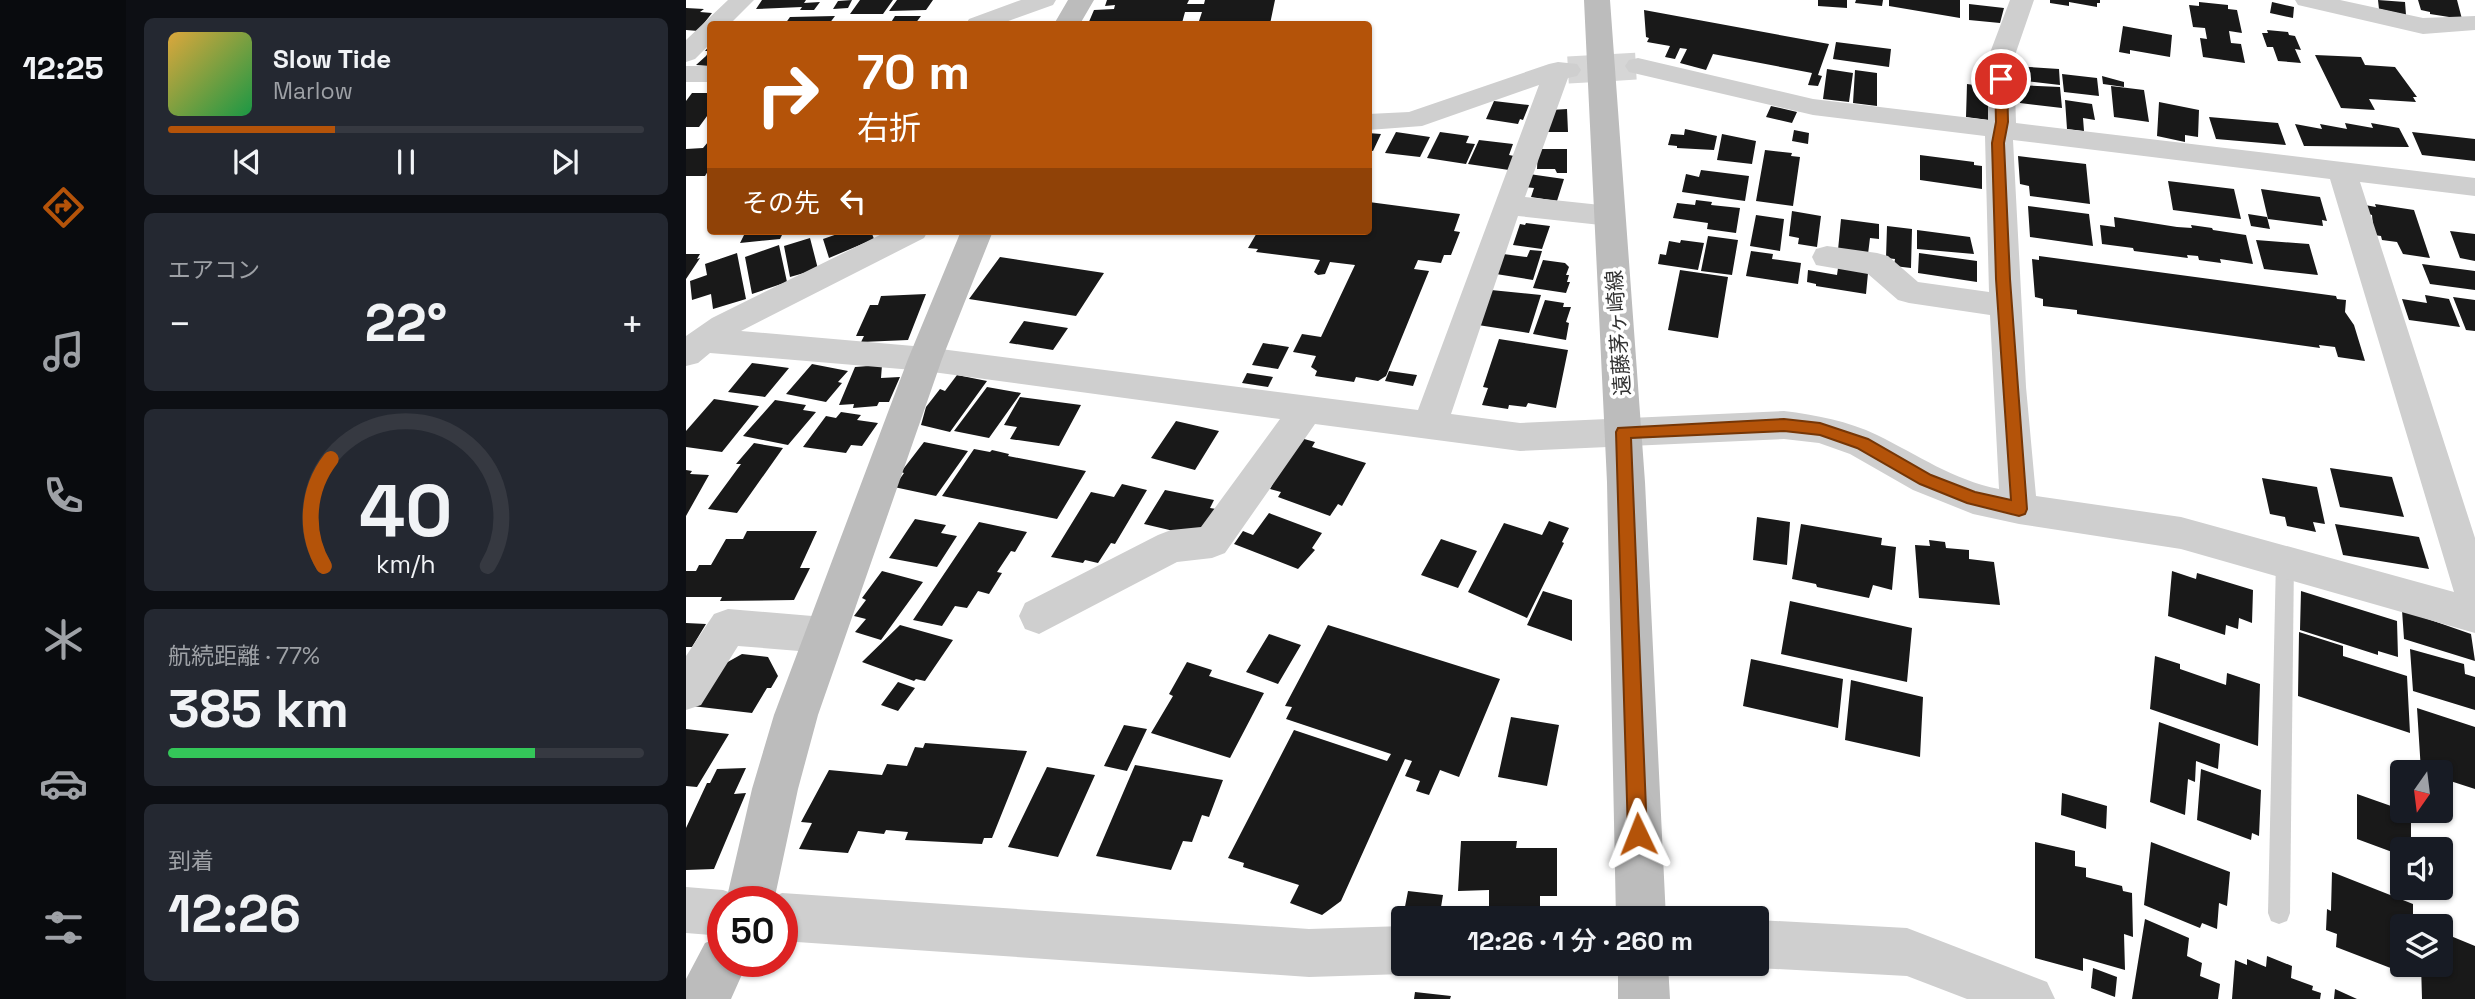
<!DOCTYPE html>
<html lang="ja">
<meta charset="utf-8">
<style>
:root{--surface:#171b24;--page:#242831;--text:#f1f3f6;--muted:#9ea1a6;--line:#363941;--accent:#b45309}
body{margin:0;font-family:"Space Grotesk","Noto Sans JP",sans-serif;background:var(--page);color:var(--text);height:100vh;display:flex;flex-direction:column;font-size:26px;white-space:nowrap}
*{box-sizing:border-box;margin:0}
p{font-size:23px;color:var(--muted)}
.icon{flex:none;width:38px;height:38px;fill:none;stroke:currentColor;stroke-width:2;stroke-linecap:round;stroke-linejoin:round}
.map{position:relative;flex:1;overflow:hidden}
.details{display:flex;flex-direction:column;gap:18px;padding:18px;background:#0d0f14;width:560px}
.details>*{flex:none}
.guide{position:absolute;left:21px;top:21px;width:665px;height:214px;border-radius:7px;box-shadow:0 2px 5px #0004;background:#b45309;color:#fff;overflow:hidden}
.needle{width:46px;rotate:194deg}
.buttons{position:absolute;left:1704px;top:760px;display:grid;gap:14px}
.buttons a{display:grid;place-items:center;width:63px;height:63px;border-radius:7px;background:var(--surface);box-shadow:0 2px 5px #0004;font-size:35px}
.speed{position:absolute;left:21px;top:886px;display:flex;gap:14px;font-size:35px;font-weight:700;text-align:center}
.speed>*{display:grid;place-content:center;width:91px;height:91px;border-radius:50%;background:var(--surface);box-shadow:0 2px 5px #0004;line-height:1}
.speed .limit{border:10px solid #d22;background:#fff;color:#111}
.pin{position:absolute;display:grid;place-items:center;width:60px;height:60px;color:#fff;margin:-30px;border:4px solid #fff;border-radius:50%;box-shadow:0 2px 7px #0007}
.me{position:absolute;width:77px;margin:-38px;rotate:358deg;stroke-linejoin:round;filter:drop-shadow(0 0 5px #0008)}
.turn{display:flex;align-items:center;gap:24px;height:147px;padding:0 35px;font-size:32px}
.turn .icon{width:91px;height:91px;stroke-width:2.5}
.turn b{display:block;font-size:49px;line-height:60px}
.then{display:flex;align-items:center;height:66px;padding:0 35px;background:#0003;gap:14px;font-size:26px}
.big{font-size:52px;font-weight:600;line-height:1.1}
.details .card{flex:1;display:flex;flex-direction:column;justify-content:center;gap:10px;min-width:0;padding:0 24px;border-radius:10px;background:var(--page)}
.details .dial{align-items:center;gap:0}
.dial svg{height:182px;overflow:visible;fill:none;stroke:var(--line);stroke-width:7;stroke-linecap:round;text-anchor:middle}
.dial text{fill:var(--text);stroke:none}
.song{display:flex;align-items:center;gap:21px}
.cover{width:84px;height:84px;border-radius:10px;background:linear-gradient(135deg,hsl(40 70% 55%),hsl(140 70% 35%))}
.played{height:7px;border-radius:4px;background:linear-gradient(90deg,var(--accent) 35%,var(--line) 35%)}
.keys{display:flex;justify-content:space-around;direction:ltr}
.heat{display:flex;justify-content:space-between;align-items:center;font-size:38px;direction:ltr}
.charge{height:10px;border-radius:5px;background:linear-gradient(90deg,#34c759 77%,var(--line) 0)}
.trip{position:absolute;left:705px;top:906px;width:378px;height:70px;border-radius:7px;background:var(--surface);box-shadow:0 2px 5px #0004;font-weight:600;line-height:70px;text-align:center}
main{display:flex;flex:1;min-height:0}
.dock{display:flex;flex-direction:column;width:126px;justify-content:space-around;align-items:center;background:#090b0e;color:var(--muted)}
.dock .icon{width:49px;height:49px}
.dock .current{color:var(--accent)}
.dock b{font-size:32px;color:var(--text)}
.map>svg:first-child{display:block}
.building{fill:#191919}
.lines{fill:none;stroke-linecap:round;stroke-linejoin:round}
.street-tunnel{stroke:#d6d6d6;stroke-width:27;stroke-dasharray:27 14;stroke-linecap:butt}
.lane{fill:#cfcfcf;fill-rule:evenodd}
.street{fill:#cfcfcf;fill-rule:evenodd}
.secondary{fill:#bcbcbc;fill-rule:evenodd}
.route{fill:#b45309;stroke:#753606;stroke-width:2}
.labels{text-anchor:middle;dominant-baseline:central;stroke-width:7;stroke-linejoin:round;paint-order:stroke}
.street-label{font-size:21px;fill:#323232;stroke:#fff}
</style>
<main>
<nav class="dock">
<b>12:25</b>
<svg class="icon current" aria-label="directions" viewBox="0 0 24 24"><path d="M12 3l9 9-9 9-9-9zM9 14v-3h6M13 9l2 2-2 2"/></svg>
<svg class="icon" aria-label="music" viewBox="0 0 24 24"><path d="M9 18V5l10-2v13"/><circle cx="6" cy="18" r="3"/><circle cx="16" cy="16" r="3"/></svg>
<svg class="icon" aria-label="phone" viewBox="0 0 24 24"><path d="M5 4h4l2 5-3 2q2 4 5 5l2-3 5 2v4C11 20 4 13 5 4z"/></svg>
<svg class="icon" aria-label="climate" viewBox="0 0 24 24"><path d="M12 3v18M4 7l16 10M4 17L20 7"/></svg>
<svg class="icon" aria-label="car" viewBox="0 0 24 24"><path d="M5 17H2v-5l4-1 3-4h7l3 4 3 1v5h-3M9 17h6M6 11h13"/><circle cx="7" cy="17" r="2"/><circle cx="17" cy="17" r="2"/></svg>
<svg class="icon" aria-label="filters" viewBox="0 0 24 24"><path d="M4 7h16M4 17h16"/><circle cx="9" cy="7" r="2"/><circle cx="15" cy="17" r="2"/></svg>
</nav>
<section class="details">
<div class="card">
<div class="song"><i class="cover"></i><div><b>Slow Tide</b><p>Marlow</p></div></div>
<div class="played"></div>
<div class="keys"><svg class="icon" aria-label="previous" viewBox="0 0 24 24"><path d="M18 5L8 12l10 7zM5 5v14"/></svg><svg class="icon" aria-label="pause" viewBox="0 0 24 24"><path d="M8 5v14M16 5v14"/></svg><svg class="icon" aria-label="next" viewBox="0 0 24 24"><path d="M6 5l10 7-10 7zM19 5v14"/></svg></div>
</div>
<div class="card"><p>エアコン</p>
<div class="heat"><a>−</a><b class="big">22°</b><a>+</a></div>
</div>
<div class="card dial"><svg viewBox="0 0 100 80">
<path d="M14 69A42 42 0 1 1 86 69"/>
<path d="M14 69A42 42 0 0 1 17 22" stroke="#b45309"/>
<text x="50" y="56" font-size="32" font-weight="700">40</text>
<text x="50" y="72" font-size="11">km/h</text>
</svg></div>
<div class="card"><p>航続距離 · 77%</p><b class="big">385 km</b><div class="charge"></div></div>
<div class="card"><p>到着</p><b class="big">12:26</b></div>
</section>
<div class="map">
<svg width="1789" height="999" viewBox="0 0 1789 999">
<rect width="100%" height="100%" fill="#fff"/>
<!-- building -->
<path class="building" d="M76,0h44l-2,3 16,-1 -6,8h-14l2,-3 -46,2z
M166,0l-4,8 -15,1 5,-8z
M174,0h33l-10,14h-33z
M211,0h36l-7,10 -37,1z
M421,0h82l-2,4h17l1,-4h70l-5,24h-72l4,-12h-17l-3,11 -94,1 6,-14 20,-1 1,-4 -10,1z
M1132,0h29v8l-29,-2z
M1170,0h27l-1,6 -27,-3z
M1203,0h71v18l-71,-12z
M1364,0h50v3h-3v4l-28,-5v4l-19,-3z
M1692,0l27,2 1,13 -27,-6z
M1732,0h39l5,19 -32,-5v-2l-9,-2z
M1513,2l29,3v4l9,1 5,23 -13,-2 2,12 10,1 4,19 -42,-6 -3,-19 7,1 -2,-11 -12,-1 -4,-22 10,1z
M1586,2l22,5 -1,11 -23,-5z
M1283,4l35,4 -4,15 -31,-3z
M0,8l18,1 -4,3 12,1 -14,18 -12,-1z
M958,10l185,34 -11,31 4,1 -4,10 -10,-1 4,-12 -99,-19 -7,16 -26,-7 7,-14 -7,-1 -5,11 -10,-2 5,-11 -23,-4 2,-4 -3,-1z
M149,16l-6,8h-44l5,-7z
M209,16h26l-6,8h-25z
M1437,26l49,9 -2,22 -40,-7v4l-11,-2z
M1581,30l21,2 1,3 6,1 6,14 -6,-1 6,14 -23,-2 -5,-14h-6l-5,-14h6z
M1150,42l55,7 -2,18 -56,-8z
M24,45v21l-14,-1 10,-9 3,-5h-4z
M1629,55l46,2 4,8 30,2 22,30h-4l3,5 -47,-3 6,11 -34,-2z
M1327,66l46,3 1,16 -50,-6z
M1141,69l26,4 -4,29 -26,-3z
M1169,70l22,3v33l-24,-3z
M1376,74l35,4 2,18 -35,-4z
M1416,76l22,6v5l-21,-3z
M1281,84l22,3v33l-23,-3z
M1333,85l41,2 2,21 -42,-5z
M1425,86l33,4 5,32 -35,-5z
M6,93h18v19l-11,15h-13v-26z
M1379,100l27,4 3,16 -12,-2 1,13 -17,-2z
M808,101l35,4 -6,15 -3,-1 -2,5 -32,-5z
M1473,102l40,8 -1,27 -13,-2v7l-28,-6z
M1085,106l26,6 -5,11 -26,-6z
M881,109l1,23h-24l7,-22z
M1523,117l69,6 8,22 -70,-6z
M1659,123l28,5 -2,-5 28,5 10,19 -105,-1 -9,-22 27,5 -2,-5 27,5z
M999,129l32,7 -3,14 -37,-2v-2l-9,-1 3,-11 13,1z
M1108,130l15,3 -1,11 -16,-3z
M710,132l34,5 -10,20 -35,-4z
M754,132l29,4 -3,7 9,1 -9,20 -39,-6z
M1726,132l63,7v22l-53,-6z
M682,133l13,1 -8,17 -5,-1z
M1036,134l34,7 -4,23 -35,-4z
M793,140l34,4 -4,11 5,1 -5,14 -41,-6z
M22,142h2v26l-5,8h-19v-27l17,-1z
M852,149h29v24h-10l-2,-4h-18z
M1079,150l27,3 -1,3 9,1 -7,49 -37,-5z
M1234,155l54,7v3l8,1v23l-62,-9z
M1332,156l68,8 4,40 -60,-8 -1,-10 -9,-2z
M1015,170l48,6 -4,25 -63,-9 4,-18 13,3z
M843,174l35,5 -7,22 -26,-4 3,-9 -10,-1z
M1482,181l66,8 7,30 -68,-9z
M1575,189l59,8 7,24 -5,-1 1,6 -55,-7z
M1010,200l16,2 -1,3 29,3 -4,25 -29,-4 1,-6 -35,-5 4,-15 18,2z
M683,202l91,12 -6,17 6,1 -9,23h-7l-3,8 -23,-3 -4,9 15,2 -43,105 -8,5 -22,-4 -2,5 -39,-6 2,-5 -6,-4 5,-11 -23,-4 9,-18 19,3 34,-72 -25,-3 -5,12 -7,1 -4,-3 6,-12 -64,-8 2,-3 -10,-1 10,-17h110z
M1689,204l39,6 16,48 -27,-4 -6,-12 -15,-2 -1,-4 -7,-1 -2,-20 -4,-1 -3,-9 11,2z
M1342,206l61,8 4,32 -63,-9z
M1106,211l29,5 -4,31 -19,-3 1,-6 -10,-2z
M1562,214l19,3 3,12 -19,-3z
M1070,215l28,4 -4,32 -30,-5z
M1428,217l63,10 15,1 -1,-3 21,3 1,2 33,5 7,29 -33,-5 1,4 -22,-3 -1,-4 -11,-1 1,3 -54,-7 -1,-3 -31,-4 -2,-19 15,2z
M1155,219l38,5v15l-9,-1 -2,16 -30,-4z
M840,223l24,3 -8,23 -29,-4 7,-21 5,1z
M1201,226l25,3 -1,39 -17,-2 1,-7 -9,-1z
M1231,230l53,7 4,17 -57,-5z
M60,231h38l-4,8 -40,4z
M160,231h25l3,8 -45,19 -6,-19z
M1764,231l25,3v27l-15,-3z
M1022,236l30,4 -6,35 -31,-4z
M124,238l8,31 -28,8 -6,-31z
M995,240l23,3 -6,27 -40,-6 2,-10 6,1 3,-14 11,2z
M1570,240l53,4 9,31 -54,-6z
M93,245l8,37 -35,12 -7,-37z
M844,250l12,1 -9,29 -37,-6 7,-20 24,3z
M1065,251l22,3 -1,5 29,4 -3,21 -52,-8z
M51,253l9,46 -33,10 -2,-15 -19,6 -2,-19 17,-6 -2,-11z
M1233,253l58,8v21l-59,-9z
M0,254h14l-3,5 3,-1 -14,21z
M1353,256l297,40 1,3 9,1 -1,12 9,13 11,36 -27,-4 -3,-10 -16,-2 1,3 -243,-34v-4l-34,-4v-7l-8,-2 -3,-38 7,1z
M314,257l104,16 -28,43 -107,-17z
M857,260l22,3 4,4 -3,8h3l-2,7h3l-4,11 -33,-5z
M1736,264l53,7v19l-45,-6z
M1152,268l30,5 -2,21 -50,-8v-2l-9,-2 1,-12 29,5z
M994,270l48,7 -10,61 -50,-8z
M805,290l50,5 -12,38 -51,-8z
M240,294l-18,46 -47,2 3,-6h-8l14,-31h8l3,-9z
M1739,295l24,4 11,28 -51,-7 -7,-21 25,4z
M1767,297l22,3v31l-9,-1z
M859,300l19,3 -1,4h8l-5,15 3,1 -3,17 -33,-6z
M338,321l44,7 -15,22 -44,-7z
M813,339l69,11 -12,58 -28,-5 -2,4 -17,-2 -1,4 -26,-4 6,-17 -5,-1z
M577,343l26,4 -11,22 -26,-4z
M66,363l37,5 -24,29 -37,-5z
M126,364l36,7 -10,11 4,1 -16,19 -40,-8z
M196,365l-1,13 19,-1 -11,25h-10l-2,4 -24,2 1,-4 -15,1 16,-38z
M703,371l28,4 -4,11 -28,-5z
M561,373l26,4 -5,10 -26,-4z
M271,375l30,6 -37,51 -29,-7 5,-18 14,-18 5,2z
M301,387l34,6 -32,45 -35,-7z
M334,397l61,8 -22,41 -49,-7 7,-12 -13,-2z
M28,399l45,7 -37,46 -36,-5v-16z
M89,400l31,5 -3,5 13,2 -28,33 -45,-9z
M155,412l20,3 -4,5 21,3 -16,23 -11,-1 -5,8 -43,-6 23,-31 10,2z
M490,421l43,10 -24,39 -44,-12z
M611,437l18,5 -3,5 54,16 -24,43 -4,-2 -8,12 -52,-19 3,-5 -11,-3z
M238,442l44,9 -32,45 -42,-9 10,-14 -3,-1z
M68,443l29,5 -46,65 -29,-4 33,-45h-5z
M288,449l16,3 2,-2 17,4 -1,2 78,15 -29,48 -115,-23z
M1644,468l62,9 12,40 -64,-10z
M0,470l6,1 -2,3 19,1 -23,41z
M1576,478l55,9 8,37 -12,-2 3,10 -29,-6 -2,-9 -15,-3z
M436,484l25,6 -32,54 -4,-1 -13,20 -13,-3 -2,3 -32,-6 40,-65 23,5z
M479,490l49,10 -4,8 6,1 -21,27 -51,-12z
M583,513l53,20 -10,15 3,2 -17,19 -64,-25 9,-13 10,4z
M1071,517l33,5 -3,43 -34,-5z
M229,519l31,6 -5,8 16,3 -20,31 -48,-9z
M863,521l20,7 -7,14 2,1 -37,75 -59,-26 36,-69 38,12z
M293,522l48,10 -12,20 -4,-1 -14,21 5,1 -13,21 -11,-3 -11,17 -12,-2 -13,20 -29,-6z
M1115,524l81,14 -1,7 15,2 -4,43 -19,-5 -4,13 -52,-11 -1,-3 -24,-5z
M1649,524l84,13 10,32 -86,-14z
M61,531h70l-17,37h10l-16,32 -74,1 2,-4h-36v-26h10l3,-6h12l15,-26h17z
M755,539l36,12 -19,37 -37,-13z
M1243,540l16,2 1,6 23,2v9l25,3 6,43 -81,-7 -4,-53 15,1z
M196,571l41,11 -42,58 -26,-8 11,-13 -12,-3 12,-16 -4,-2z
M1486,571l24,8 1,-6 56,17 -1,33 -13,-5 -1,11 -12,-4 -1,10 -57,-19z
M857,591l29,9v41l-45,-16z
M1615,591l96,30 1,36 -20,-6v4l-78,-25z
M1104,601l122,27 -5,54 -126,-28z
M1716,610l69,24 4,27 -71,-22z
M0,623l20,1 -14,23h-6z
M214,625l53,15 -28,41 -9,-2 -2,2 -52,-19z
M642,625l172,54 -41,98 -19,-7 -11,25 -13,-4 4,-10 -15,-5 7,-15 -7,-2 -64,142 -19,14 -32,-12 9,-18 -56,-18 1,-4 -16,-5 66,-128 93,31 4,-7 -105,-35 6,-12 -7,-1z
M1613,632l44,14v10l64,20 3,57 -112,-37z
M583,634l32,11 -23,39 -32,-12z
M1724,649l54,15 1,10 10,3v33l-62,-19z
M56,654l26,3 10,19 -7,12h-4l-15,25 -60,-7 25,-38z
M1469,656l25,8v5l46,16 1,-12 33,11 -2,62 -108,-37z
M1065,659l92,20 -5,49 -95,-22z
M501,662l25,8 -3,6 55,17 -34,65 -79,-25 22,-37 -4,-2z
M1165,680l72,17 -3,60 -75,-17z
M212,682l17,6 -17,23 -17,-6z
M1731,708l58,19v62l-34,-11v-6l-20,-1z
M825,717l48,8 -12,61 -49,-9z
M1473,722l61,22 -2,25 -22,-8 -1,21 -7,-3 -3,36 -35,-13z
M438,725l23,4 -20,42 -23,-5z
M0,729l43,5 -32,53 -11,-1z
M239,743l102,8 -35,87h-8l-2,6 -77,-4 3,-8 -22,-2 -2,4 -26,-3 -10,22 -49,-4 13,-26 -11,-1 28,-52 53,5 5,-11 20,2 8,-19 8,1z
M449,765l88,15 -14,37 -7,-2 -10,27 -9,-1 -12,29 -75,-14z
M361,767l48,8 -37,82 -50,-10z
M60,768l-12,26 12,-1 -32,76 -28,1v-42l21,-45h3l7,-14z
M1515,769l60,21 -2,46 -7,-3 -1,7 -54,-20z
M1376,793l45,13 -1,23 -45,-14z
M1671,794l54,19v36h-8v7l-46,-17z
M775,841h56l-1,7h41v48h-17v15h-51v-21l-31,1z
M1349,842l40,9v15l11,2v9l36,9 1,5 9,2 1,44 -9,-3 1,36 -42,-12v13l-48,-13z
M1465,842l79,30 -3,34 -8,-3 -2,26 -15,-6 -2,5 -56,-23z
M1646,872l81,32v22h-10v38h11v13l-78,-30 1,-13 -11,-4 1,-21 4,2z
M722,891l35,4 -4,24 -36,-2z
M1459,919l44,19 -2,18 15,7 -2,13 20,8 -2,15h-86z
M1755,932l34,14v53h-53l-1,-35h20z
M1581,956l25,10 -1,12 22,8 -1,4 9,3 -1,6h-88l3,-39 12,5v-6l19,8z
M1407,968l24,9 -2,20 -24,-9z
M1649,989l22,10h-23z
M729,992l36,4 -1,3h-36z"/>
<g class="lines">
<!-- street-tunnel -->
<path class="street-tunnel" d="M882,70l70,-4"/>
<!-- lane -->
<path class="lane" d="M1599,552l6,2 3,6 -4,353 -3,8 -8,3 -8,-3 -3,-8 8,-353 3,-6z"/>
<!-- street -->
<path class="street" d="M42,0h26l-24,24h-20v20l-15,15 -9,3v-22z
M335,0h35l-3,5 -53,19h-34l3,-5z
M1324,0h24l-20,58 2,65 459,55v18l-115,-14 115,356v95l-294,-84 -162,-25 -46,-10 -60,-24 -63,-36 -31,-11 -35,-4 -264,12 -205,-27 -90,129 -13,5 -35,4 -138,72 -14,-5 -6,-13 6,-13 133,-68 13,-5 30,-3 79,-108 -355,-48 -215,-18 -12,10 -12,3v-30l26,-18 176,-87h40l-4,7 -183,93 184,16 493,63 121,-325 -117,41 -54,4v-16l41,-2 140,-48 9,-2 19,2 4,6 -4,6 -9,2 -43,119 85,9 11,3 4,7 -4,7 -11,3 -92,-10 -67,198 69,9 264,-12c32,4 64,10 93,24 41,20 76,45 122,54l-9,-174 -81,-12 -11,-3 -30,-26 -52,-9 -4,-8 4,-8 11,-3 50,7 11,3 30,26 71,10 -4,-156 -172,-21 -184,-43 -4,-6 4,-6 9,-2 175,41 175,21v-62zM1327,140l317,39 124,413 -273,-75 -145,-21 -10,-109z
M1609,0h45l83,18 52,-2v14l-52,4 -125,-29z
M0,66h24v16h-24z
M42,609l96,8 14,5 6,13 -6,13 -14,5 -86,-7 -37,59 -15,5v-54l28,-42z
M0,887l37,3 17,6 2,5h-19v35l-37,-3z
M96,893l527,36 95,-3v38h18l-18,10 -95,3 -527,-36v-40h-17z
M1071,920l150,8 140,54 8,17h-88l-60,-23 -150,-8 -9,-4h9z"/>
<!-- secondary -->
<path class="secondary" d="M382,0h26l-14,24h-26z
M898,0h26l35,482 21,437h-50l-9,-437z
M275,231h32l-51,128 -124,356 -20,74 -24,112h-48l26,-112 22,-74 134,-356z
M37,936v25h25l-17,38h-45v-20l19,-36z
M932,964h50l2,35h-52z"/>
</g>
<!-- route -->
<path class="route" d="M1315,76l6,3 1,43 -4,21 6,136 17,230 -2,5 -6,2 -52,-13 -47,-19 -63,-36 -37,-13 -36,-4 -153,7 16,396 -2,7 -7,3 -7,-3 -3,-7 -12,-402 2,-4 166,-9 36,4 48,16 63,36 44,17 36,8 -15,-221 -4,-136 4,-21 -1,-43z"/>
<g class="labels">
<!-- street labels -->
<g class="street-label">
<text transform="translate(932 333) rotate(-94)">遠藤茅ヶ崎線</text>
</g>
</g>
</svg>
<div class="buttons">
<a><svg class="needle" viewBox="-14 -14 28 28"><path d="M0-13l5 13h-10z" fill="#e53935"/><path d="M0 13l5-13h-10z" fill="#9ea1a6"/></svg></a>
<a><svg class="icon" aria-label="sound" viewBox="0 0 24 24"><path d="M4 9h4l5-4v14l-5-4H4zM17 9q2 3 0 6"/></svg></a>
<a><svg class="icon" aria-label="layers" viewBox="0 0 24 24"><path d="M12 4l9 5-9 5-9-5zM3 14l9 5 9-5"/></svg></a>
</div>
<div class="speed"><div class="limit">50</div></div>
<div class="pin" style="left:1315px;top:79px;background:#d93025"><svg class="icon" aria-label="arrive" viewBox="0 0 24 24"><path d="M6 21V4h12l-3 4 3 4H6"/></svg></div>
<svg class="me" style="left:952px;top:834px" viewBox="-20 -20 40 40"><path d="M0-17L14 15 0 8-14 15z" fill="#b45309" stroke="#fff" stroke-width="4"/></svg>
<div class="trip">12:26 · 1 分 · 260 m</div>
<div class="guide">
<div class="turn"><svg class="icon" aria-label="right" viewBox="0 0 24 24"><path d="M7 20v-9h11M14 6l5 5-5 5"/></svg><div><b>70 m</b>右折</div></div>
<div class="then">その先<svg class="icon" aria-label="left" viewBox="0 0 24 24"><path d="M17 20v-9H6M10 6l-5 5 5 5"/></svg></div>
</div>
</div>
</main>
